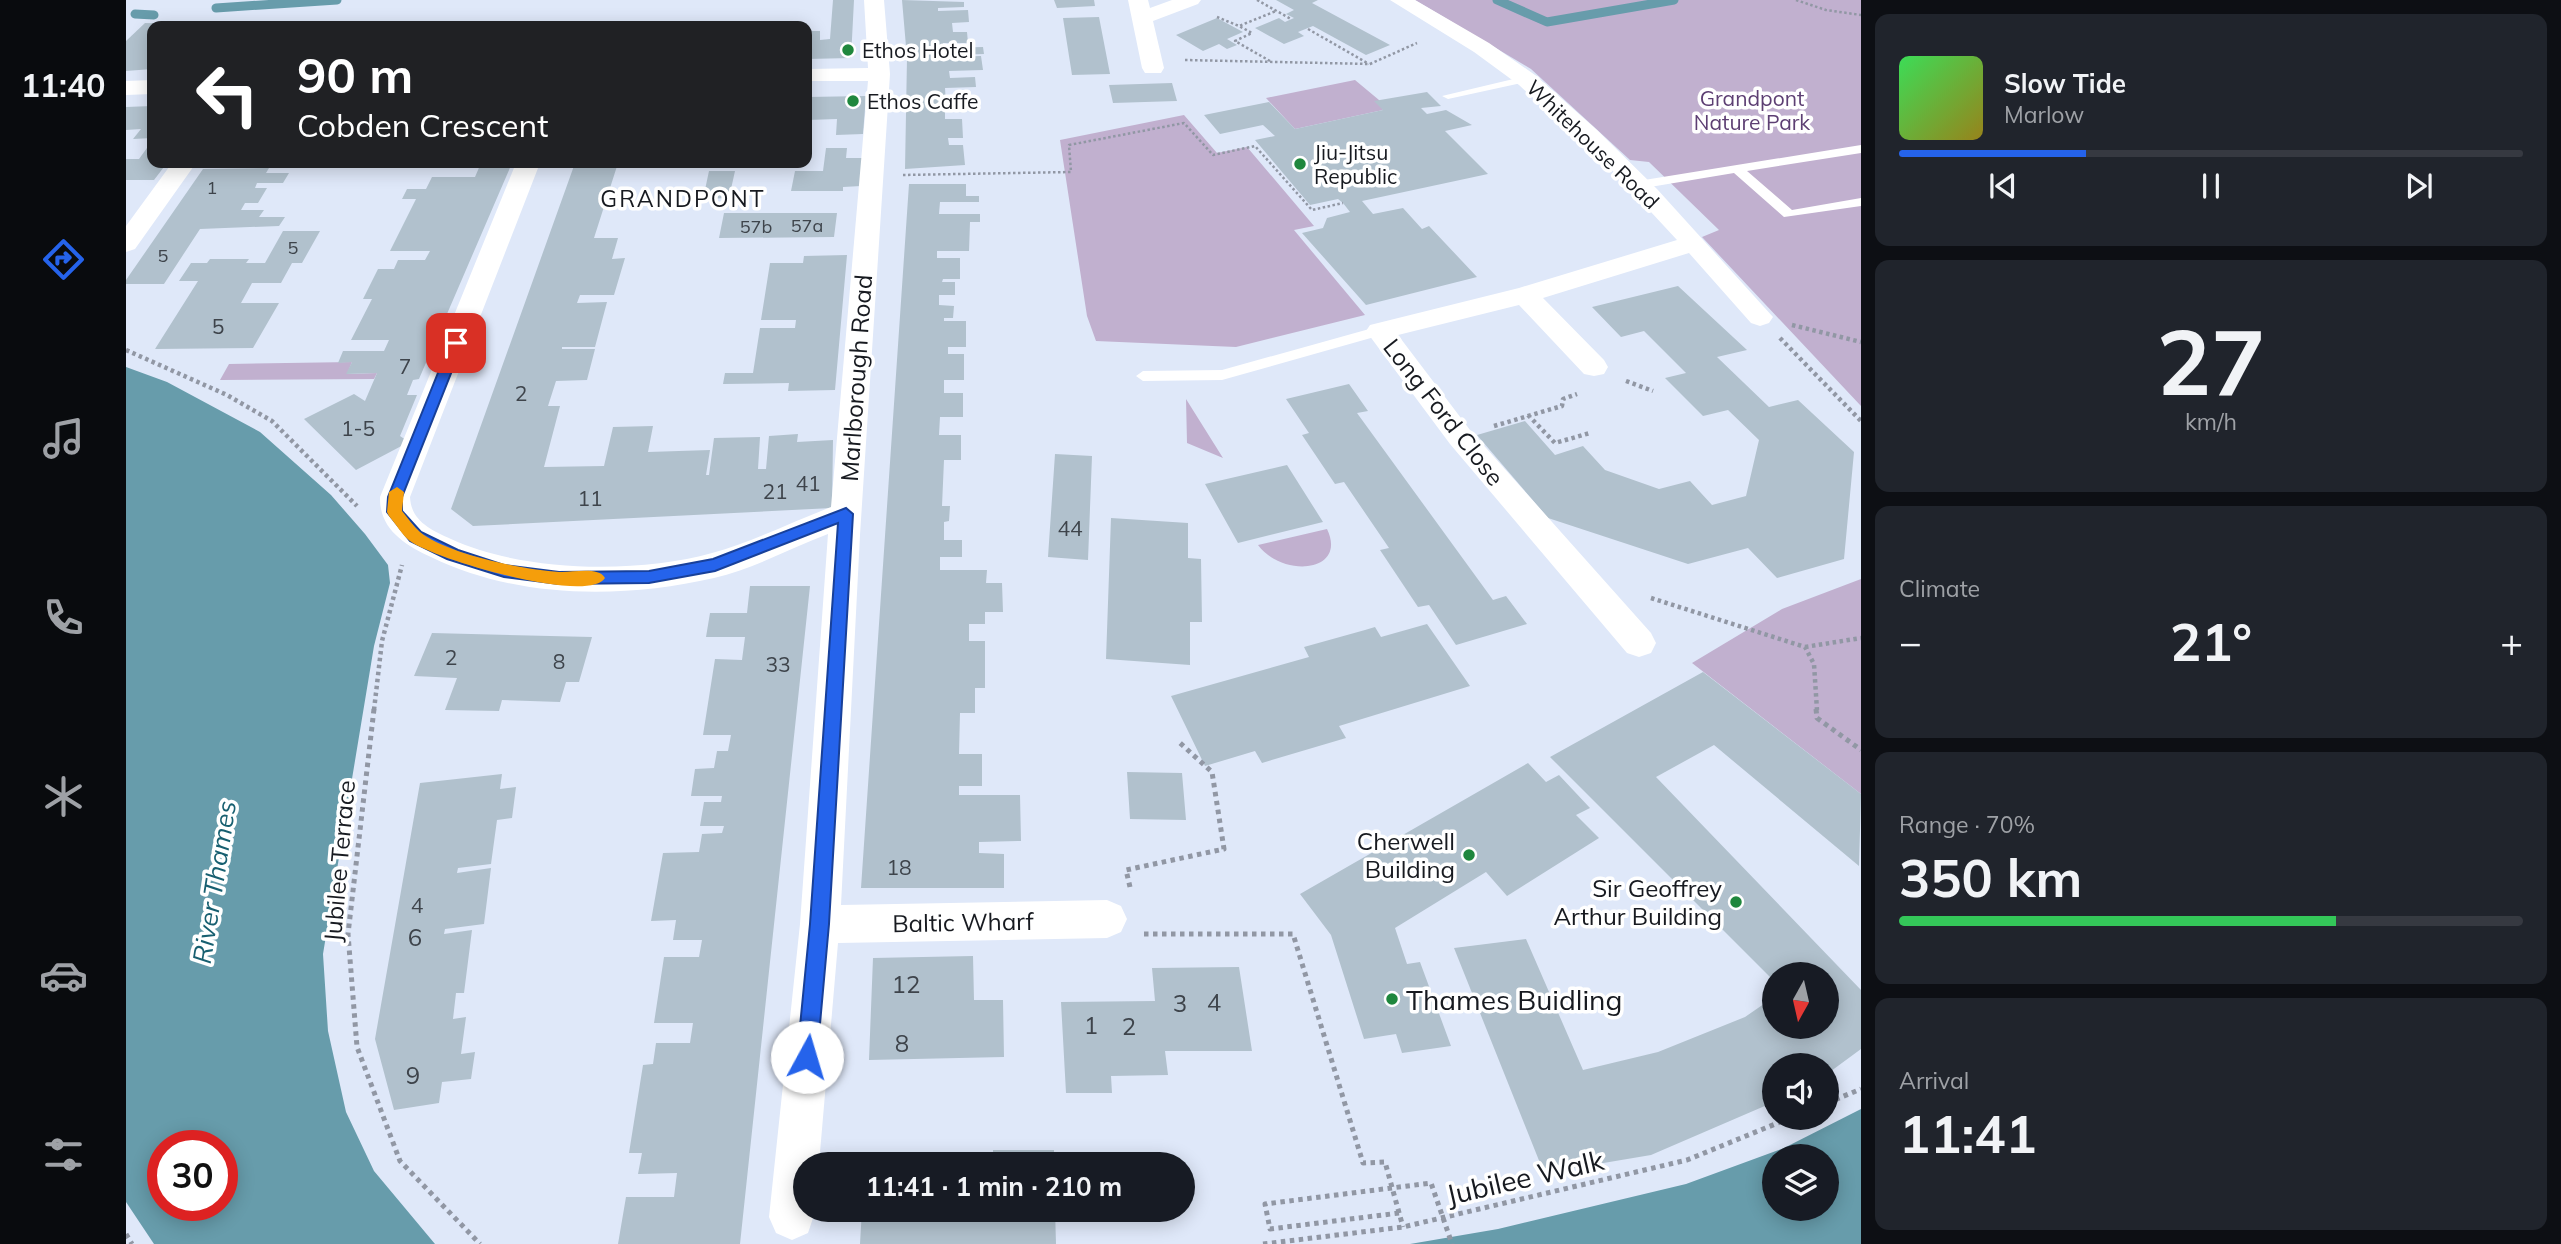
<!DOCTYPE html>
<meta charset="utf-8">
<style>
:root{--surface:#171b24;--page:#20242c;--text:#f1f3f6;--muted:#9ea1a6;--line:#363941;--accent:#2563eb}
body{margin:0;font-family:Mulish,sans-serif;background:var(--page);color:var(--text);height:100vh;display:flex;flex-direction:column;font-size:26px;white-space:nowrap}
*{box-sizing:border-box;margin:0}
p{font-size:23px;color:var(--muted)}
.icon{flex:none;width:38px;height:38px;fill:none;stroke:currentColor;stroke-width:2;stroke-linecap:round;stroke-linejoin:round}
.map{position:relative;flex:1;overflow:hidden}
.sheet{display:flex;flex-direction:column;gap:14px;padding:14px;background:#0d0f14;width:700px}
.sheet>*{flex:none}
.hud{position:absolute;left:21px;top:21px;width:665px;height:147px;border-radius:14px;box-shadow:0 4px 18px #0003;background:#202124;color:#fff;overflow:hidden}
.needle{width:46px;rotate:188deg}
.controls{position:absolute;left:1636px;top:962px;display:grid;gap:14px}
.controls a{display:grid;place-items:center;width:77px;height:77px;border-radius:50%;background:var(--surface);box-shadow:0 4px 18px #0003;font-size:35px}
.speed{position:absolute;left:21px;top:1130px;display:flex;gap:14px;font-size:35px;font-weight:700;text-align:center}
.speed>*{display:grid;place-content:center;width:91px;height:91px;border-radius:50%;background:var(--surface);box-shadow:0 4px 18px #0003;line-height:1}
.speed .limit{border:10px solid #d22;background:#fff;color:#111}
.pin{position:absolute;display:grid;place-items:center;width:60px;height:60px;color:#fff;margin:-30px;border-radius:14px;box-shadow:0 4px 10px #0006}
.me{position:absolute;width:77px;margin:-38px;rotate:6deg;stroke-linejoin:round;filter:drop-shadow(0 0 5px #0008)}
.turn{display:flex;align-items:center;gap:24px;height:147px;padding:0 35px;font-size:32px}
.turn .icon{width:91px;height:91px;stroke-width:2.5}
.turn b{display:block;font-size:49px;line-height:60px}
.big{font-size:52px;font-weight:700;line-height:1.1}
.sheet .widget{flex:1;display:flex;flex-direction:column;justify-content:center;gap:10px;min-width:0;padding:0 24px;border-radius:14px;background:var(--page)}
.sheet .dial{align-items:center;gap:0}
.dial b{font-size:91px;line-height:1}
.song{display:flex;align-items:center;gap:21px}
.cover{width:84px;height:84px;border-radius:10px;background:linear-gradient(135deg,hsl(130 70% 55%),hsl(50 70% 35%))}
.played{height:7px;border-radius:4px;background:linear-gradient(90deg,var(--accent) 30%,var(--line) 30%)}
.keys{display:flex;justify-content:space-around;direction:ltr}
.heat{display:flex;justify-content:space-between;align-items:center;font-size:38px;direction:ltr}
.charge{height:10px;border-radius:5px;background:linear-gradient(90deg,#34c759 70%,var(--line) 0)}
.trip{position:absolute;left:667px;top:1152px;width:402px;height:70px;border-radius:35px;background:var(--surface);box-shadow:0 4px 18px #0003;font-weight:700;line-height:70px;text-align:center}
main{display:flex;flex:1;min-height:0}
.tabs{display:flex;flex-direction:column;width:126px;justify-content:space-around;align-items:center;background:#090b0e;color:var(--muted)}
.tabs .icon{width:49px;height:49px}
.tabs .on{color:var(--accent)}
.tabs b{font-size:32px;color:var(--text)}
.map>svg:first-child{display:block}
.green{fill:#c1b0cf}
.water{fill:#679cab;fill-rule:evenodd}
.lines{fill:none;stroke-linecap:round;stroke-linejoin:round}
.stream{stroke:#679cab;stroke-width:9}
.building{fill:#b1c1cd}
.path-far2{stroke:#9197a4;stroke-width:2.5;stroke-dasharray:2.5 2.5;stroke-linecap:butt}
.path-far1{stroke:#9197a4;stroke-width:4.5;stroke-dasharray:3.5 3.5;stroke-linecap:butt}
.path{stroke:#9197a4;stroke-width:5;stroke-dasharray:4.5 4.5;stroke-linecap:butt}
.service{fill:#fff;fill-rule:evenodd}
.minor{fill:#fff;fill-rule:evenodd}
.route{fill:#2563eb;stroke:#184099;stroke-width:2}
.slow{fill:#f59e0b}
.poi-dot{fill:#1f873d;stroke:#fff;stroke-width:2.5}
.labels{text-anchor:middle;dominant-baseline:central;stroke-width:7;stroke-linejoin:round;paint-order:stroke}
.far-number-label{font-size:18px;fill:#3e444b}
.far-poi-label{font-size:21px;fill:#171a20;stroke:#fff;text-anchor:start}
.far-park-label{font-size:21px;fill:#5d3f73;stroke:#fff}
.far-street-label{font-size:21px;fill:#171a20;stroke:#fff}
.number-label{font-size:21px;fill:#3e444b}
.far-quarter-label{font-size:23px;letter-spacing:2px;fill:#171a20;stroke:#fff}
.street-label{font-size:24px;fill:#171a20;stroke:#fff}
.poi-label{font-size:24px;fill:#171a20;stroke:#fff;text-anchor:end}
.near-number-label{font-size:24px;fill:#3e444b}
.water-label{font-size:26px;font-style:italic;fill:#175f70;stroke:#fff}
.near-poi-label{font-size:28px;fill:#171a20;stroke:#fff;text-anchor:start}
.near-street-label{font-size:28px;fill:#171a20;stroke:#fff}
</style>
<main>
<nav class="tabs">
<b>11:40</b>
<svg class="icon on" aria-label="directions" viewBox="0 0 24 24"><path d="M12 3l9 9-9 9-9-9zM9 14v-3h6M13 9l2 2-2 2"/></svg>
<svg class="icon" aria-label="music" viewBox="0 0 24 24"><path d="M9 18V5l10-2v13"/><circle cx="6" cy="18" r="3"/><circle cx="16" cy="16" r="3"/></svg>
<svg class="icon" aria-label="phone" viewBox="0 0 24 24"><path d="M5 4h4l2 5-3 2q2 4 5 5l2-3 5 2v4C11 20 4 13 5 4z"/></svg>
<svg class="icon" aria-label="climate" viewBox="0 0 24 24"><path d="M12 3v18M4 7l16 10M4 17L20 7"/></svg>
<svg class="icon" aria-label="car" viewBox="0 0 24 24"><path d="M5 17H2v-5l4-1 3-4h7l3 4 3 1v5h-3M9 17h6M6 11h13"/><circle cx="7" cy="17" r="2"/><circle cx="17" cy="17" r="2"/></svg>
<svg class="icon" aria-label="filters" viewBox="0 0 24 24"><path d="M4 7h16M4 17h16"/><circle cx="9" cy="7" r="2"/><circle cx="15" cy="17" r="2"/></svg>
</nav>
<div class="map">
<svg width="1735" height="1244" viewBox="0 0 1735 1244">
<rect width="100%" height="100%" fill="#dfe8f9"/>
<!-- green -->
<path class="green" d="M1289,0h446v406l-159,-169 17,-7 -70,-68 -19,-2 -99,-91z
M1229,80l24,20 4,10 -88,19 -29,-31z
M1058,115l33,38 30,-6 67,79 -20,4 71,85 -129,32 -140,-6 -9,-25 -27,-176z
M226,362l-5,12 30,-1 -3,6 -154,1 9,-16z
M1060,399l37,59 -36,-15z
M1201,529c21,44 -45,49 -69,16z
M1735,579v215l-169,-131 90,-54z"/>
<!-- water -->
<path class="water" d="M0,367l41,15 93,50 71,63 34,39 23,31 2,18 -16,63 -51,308 5,77 18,81 28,59 61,73h-281l-28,-42zM37,1146h59v60h-59z
M1735,1109v135h-451l88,-15 188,-45 98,-36zM1648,1157h53v52h-53z"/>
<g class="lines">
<!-- stream -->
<path class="stream" d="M1371,0l50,22 127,-22
M90,8l121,-8
M9,14l19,1"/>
</g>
<!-- building -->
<path class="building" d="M707,0h21l-3,58 -44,1v-28h13v9l10,-1z
M776,0l62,2v5l-26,1v3l30,-1 1,12 -17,1 1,9h14l1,11h-25v5l40,-1 1,7 -31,1v2l28,-1 2,14 -34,1 1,7 25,-1 1,10 -31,1 1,16 15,-1v9h-16v7h17l1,19h-15l1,7h14l2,20 -60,4 2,-111z
M928,0h40l1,6 -38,2z
M1150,0h42l-6,3 78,42 -24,10 -53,-29 -15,6 6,4 -20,8 -29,-16 24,-10 6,4 9,-4 -8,-4 8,-4z
M973,17l11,57 -38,1 -9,-57z
M1091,18l26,14 -16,7 10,6 -10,4 -8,-5 -16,7 -27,-16z
M639,22h30v4h-31z
M19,23l34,1v2h-27v43l-26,2v-30z
M1046,83l5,18 -64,2 -4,-18z
M1301,92l14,14 -20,2 6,6 19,-4 26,15 -27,6 43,43 -126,27 11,13 30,-6 19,21 7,-3 48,51 -111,28 -64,-72 21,-5 4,-10 23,-6 -7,-9 -5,-4 -28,6 -55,-65 20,-4 -12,-11 -43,9 -16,-19 65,-13 26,27 88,-19 -9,-9z
M740,96l-3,38 -27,1 1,-16 -30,1v-23z
M26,106v32l-19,1 8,-10 -15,1v-23z
M26,141v22h15l-13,17h-28v-21h13z
M700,148h21l-1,10h20l-5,28 -18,1v4h-52l4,-20h28z
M355,163h31l-93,216 -6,1 -6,15h10l-17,41 9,6 -53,28 -52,-51 50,-25 11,7 12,-28 -31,1 6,-12 -14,1 5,-12h41l5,-11h-38l21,-41h-9l15,-30h16l4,-9h27l5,-9h-40l26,-52h-14l5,-10h19l6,-12h43z
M449,163h43l-24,75h24l-6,21 13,-1 -11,37h-34l-3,8 30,-1 -12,45h-33v2h33l-8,31 -31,1 -8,25h12l-16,61 60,-1 9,-39 40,-1 -5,26 62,-2 -4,25h3l5,-37 46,-1 -2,32h8l3,-33 29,-2 -1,8 36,-2 -1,68 -359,18 -22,-17z
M143,168l-3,5h23l-6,10h-26l-2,5h12l-9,15h-13l-4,7h23l-5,7h26l-6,9 -79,3 -36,55h-38v-4l77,-111z
M583,171h26l-6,27 -26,1z
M783,184h57v12h13v6h-39l-1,12h41v8h-10l-1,29h-32v7h23v21h-17l-1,3h13v13h-16v10l15,1 -1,12h-9v3h22v26h-18v7h16v26h-20v13h19v24h-23l-1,18h22v25h-17l-2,46h8l-1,15 -5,1v18h18v17h-22v13h47l-1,13h16l1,29h-18v12h-16v17h16v47h-10v25h-15l-1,41h23v32h-23v9h61l1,46 -42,1v11l25,1v34h-143z
M598,213h113l-3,24 -115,1z
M157,231h37l-18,32h-10l-11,20h-29l-11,20h38l-26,45 -98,1 43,-68h-19l12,-18h16l3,-4h39l-3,4h19z
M721,255l-12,135 -47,1 1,-8 -66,1 2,-11h28l7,-45h35l1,-8h-35l9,-57h33l1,-7z
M1552,286l69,64 -30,7 52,50 29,-7 56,52 -10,107 -67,19 -29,-30 -60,16 -140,-46 -71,-83 48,-14 30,34 28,-9 22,24 54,19 31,-8 22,24 34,-9 13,-56 -31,-30 -25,6 -38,-38 21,-5 -42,-42 -23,6 -29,-30z
M1223,384l19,27 -11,2 136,187 13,-4 21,28 -71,21 -27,-40 -11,2 -38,-57 9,-2 -45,-66 -9,2 -33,-49 7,-2 -23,-34z
M929,454l37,2 -4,104 -40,-3z
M1161,465l36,57 -85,21 -33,-59z
M985,518l77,5v35l13,1 1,63h-12v43l-84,-6z
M624,586h60l-70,658h-122l8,-47h48l3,-24 -39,1 4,-21h-13l14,-88 10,-1 3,-21h34l3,-20h-39l10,-66h35l3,-17h-29l3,-20 -25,1 12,-68 36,-1 3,-18 20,-1 2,-7h-24l4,-24h17l1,-6h-31l4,-27 19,-1 3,-17h11l3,-16h-28l12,-76 27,1 3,-23h-39l4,-24h37z
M1301,624l43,62 -131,40 7,12 -84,25 -7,-12 -50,15 -34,-70 138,-39 -5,-10 61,-17 10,-3 6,10z
M306,633l160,4 -13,45h-13l-6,20 -58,-2 -3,11 -54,-1 12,-32 -43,-2z
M1577,672l158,122 -2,72 -145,-121 -58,32 205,213v59l-34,25v-8h-53v36l-123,53 -107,18 -90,-225 72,-9 57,131 75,-18 87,-35 29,-20v30h53v-52h-53v6l-224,-224z
M1402,763l18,19 13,-7 31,33 -14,7 23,23 -92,58 -21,-24 -91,56 12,36 13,-2 31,84 -49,7 -6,-19 -32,5 -33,-104 -31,-41z
M1001,772l55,1 4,47 -56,-1z
M376,774l-2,15 16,-2 -4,31 -15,2 -6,44 -33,4 -1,5 34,-5 -7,56 -39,5 -1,5 28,-4 -8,63h-8l-3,26 13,-2 -5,37 14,-2 -4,27 -29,3 -3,21 -45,7 -19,-71 45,-256z
M847,956l1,44h29l1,57 -135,3 4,-102z
M1113,967l13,84h-87l3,24 -57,1 1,17h-46l-5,-91 94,-1 -3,-33z
M867,1150h61v14h-61z
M736,1209h193l1,35h-196z"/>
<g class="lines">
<!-- path-far2 -->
<path class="path-far2" d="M1131,0l34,19
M1670,0l30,10 35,5
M1091,17l22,9
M1182,29l61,35
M1059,60l185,4 47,-21
M1144,61l-35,-20 17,-8 -13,-7 37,-15
M777,175l168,-3 -2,-27 115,-22 29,32 42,-9 57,64 31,-7"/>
<!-- path-far1 -->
<path class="path-far1" d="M1666,325l69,17
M1654,338l81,83
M0,350l101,45 45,26 85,85
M1500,381l27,10
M1402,415l27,28 35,-10
M1368,426l68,-20 1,-7 14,-5
M1525,598l154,49 9,17 3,46
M1679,647l56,-9
M248,710l8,-69 20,-76"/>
<!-- path -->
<path class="path" d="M248,709l-26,225 9,113 43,114 80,83
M1690,709l1,9 44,32
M1004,887l-4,-17 98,-21 -12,-77 -32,-29
M1018,934h149l70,229 22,-1 18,65
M1701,1103l34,-14
M1273,1213l-129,16 -5,-25 166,-21 21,61
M0,1234l6,10
M1137,1244l140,-17 284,-67 103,-42"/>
<!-- service -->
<path class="service" d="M1400,76l6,3 -2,2 -82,18 -6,-3z
M1735,145v8l-114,18 45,39 69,-12v8l-77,11 -50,-44 -96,16 -6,-4 6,-4z
M1254,326l7,5 -2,3 -163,46 -79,1 -7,-5 7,-5 79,-1z"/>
<!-- minor -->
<path class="minor" d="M738,0h20l6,74 -30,461 -19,370 266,-5 14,6 6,13 -6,13 -14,6 -269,5 -19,221h-14v45h11l-8,24 -16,7 -16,-7 -7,-16 31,-293 28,-390c-37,14 -75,35 -114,44 -92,21 -197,21 -283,-21 -26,-12 -52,-28 -51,-60l136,-334h24l-130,334c1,24 21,33 41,42 71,33 186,35 261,14 40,-11 80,-31 119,-46l37,-426h-61v-12l61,-1z
M1002,0h20l2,8 22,-8h29l-3,4 -45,17 11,47 -3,5h-16l-3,-5z
M1264,0h25l74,43 46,32 62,55 60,59 116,128 -4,6 -9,3 -9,-3 -62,-70 -146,45 61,62 4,7 -4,7 -10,2 -10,-2 -65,-69 -121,30 72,95 181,203 5,10 -5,10 -12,4 -12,-4 -177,-209 -84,-113 4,-6 149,-37 158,-48 -66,-71 -92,-84 -45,-33z
M26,80v14l-26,1v-14z
M46,163h24l-61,86 -9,3v-26z"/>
</g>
<!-- route -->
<path class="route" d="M330,338l7,5 -61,154v14l19,21 37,18 46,15 55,7 90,-1 64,-12 133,-51 7,6 -24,410 -12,133 -3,8 -7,3 -7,-3 -3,-8 13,-133 28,-401 -123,48 -66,12 -90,1 -55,-7 -57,-18 -37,-18 -23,-29 1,-15 62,-154z"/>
<!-- slow -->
<path class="slow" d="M271,487l7,5 -2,19c6,7 11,15 18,21 27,22 104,38 139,40 13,1 39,-6 46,6 -17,27 -171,-19 -195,-37 -8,-6 -14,-17 -21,-25l-2,-4 2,-20z"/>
<!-- markers -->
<g class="poi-dot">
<circle cx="722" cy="50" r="7"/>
<circle cx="727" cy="101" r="7"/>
<circle cx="1174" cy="164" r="7"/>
<circle cx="1343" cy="855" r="7"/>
<circle cx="1610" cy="902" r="7"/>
<circle cx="1266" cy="999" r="7"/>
</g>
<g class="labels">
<!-- far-number labels -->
<g class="far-number-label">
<text x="86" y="187">1</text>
<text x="681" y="225">57a</text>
<text x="630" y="226">57b</text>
<text x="167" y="247">5</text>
<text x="37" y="255">5</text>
</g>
<!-- far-poi labels -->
<g class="far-poi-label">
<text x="736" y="50">Ethos Hotel</text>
<text x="741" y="101">Ethos Caffe</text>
<text x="1188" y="152">Jiu-Jitsu<tspan x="1188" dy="24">Republic</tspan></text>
</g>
<!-- far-park labels -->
<g class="far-park-label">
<text x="1626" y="98">Grandpont<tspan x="1626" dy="24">Nature Park</tspan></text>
</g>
<!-- far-street labels -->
<g class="far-street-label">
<text transform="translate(1467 144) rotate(44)">Whitehouse Road</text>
</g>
<!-- number labels -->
<g class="number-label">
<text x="92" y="326">5</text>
<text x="279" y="366">7</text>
<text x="395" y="393">2</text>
<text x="232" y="428">1-5</text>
<text x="682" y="483">41</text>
<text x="649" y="491">21</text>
<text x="464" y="498">11</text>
<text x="944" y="528">44</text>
<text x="325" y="657">2</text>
<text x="433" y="661">8</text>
<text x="652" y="664">33</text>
<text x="773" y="867">18</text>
<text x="291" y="905">4</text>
</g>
<!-- far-quarter labels -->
<g class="far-quarter-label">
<text x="557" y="198">GRANDPONT</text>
</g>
<!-- street labels -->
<g class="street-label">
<text transform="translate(730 378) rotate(-86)">Marlborough Road</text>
<text transform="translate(1318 412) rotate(52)">Long Ford Close</text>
<text transform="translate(213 861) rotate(-85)">Jubilee Terrace</text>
<text transform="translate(837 922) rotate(-1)">Baltic Wharf</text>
</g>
<!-- poi labels -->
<g class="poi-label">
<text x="1329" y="841">Cherwell<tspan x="1329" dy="28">Building</tspan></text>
<text x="1596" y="888">Sir Geoffrey<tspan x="1596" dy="28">Arthur Building</tspan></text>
</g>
<!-- near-number labels -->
<g class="near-number-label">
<text x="289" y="937">6</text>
<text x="780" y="984">12</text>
<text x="1088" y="1002">4</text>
<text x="1054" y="1003">3</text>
<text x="965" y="1025">1</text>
<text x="1003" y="1026">2</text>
<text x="776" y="1043">8</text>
<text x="287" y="1075">9</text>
</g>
<!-- water labels -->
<g class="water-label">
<text transform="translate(88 882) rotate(-81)">River Thames</text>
</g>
<!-- near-poi labels -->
<g class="near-poi-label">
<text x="1280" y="999">Thames Buidling</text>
</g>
<!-- near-street labels -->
<g class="near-street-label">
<text transform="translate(1399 1177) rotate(-13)">Jubilee Walk</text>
</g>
</g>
</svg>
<div class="controls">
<a><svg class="needle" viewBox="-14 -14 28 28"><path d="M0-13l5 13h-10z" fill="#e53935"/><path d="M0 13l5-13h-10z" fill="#9ea1a6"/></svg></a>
<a><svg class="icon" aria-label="sound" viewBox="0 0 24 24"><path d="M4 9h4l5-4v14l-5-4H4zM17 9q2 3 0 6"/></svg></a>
<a><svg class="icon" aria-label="layers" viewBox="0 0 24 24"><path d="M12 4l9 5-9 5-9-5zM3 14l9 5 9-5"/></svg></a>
</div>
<div class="speed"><div class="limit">30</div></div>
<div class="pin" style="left:330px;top:343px;background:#d93025"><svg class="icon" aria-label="arrive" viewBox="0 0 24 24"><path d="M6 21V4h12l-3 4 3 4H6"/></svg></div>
<svg class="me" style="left:681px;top:1057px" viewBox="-20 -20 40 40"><circle r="19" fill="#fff"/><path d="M0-13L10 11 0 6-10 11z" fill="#2563eb"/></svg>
<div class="trip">11:41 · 1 min · 210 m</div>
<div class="hud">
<div class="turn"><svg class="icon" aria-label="left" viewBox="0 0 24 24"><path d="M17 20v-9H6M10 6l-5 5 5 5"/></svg><div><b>90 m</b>Cobden Crescent</div></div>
</div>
</div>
<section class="sheet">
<div class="widget">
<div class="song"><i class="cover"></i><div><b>Slow Tide</b><p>Marlow</p></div></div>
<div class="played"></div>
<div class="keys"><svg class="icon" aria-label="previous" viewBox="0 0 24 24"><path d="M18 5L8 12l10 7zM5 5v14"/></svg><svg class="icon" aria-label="pause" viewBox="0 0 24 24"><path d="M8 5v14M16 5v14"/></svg><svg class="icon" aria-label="next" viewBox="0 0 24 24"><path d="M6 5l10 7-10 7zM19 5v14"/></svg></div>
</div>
<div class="widget dial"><b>27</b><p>km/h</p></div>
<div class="widget"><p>Climate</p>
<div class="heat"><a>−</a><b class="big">21°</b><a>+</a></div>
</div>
<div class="widget"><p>Range · 70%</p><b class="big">350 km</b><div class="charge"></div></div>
<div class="widget"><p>Arrival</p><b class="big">11:41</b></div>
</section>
</main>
